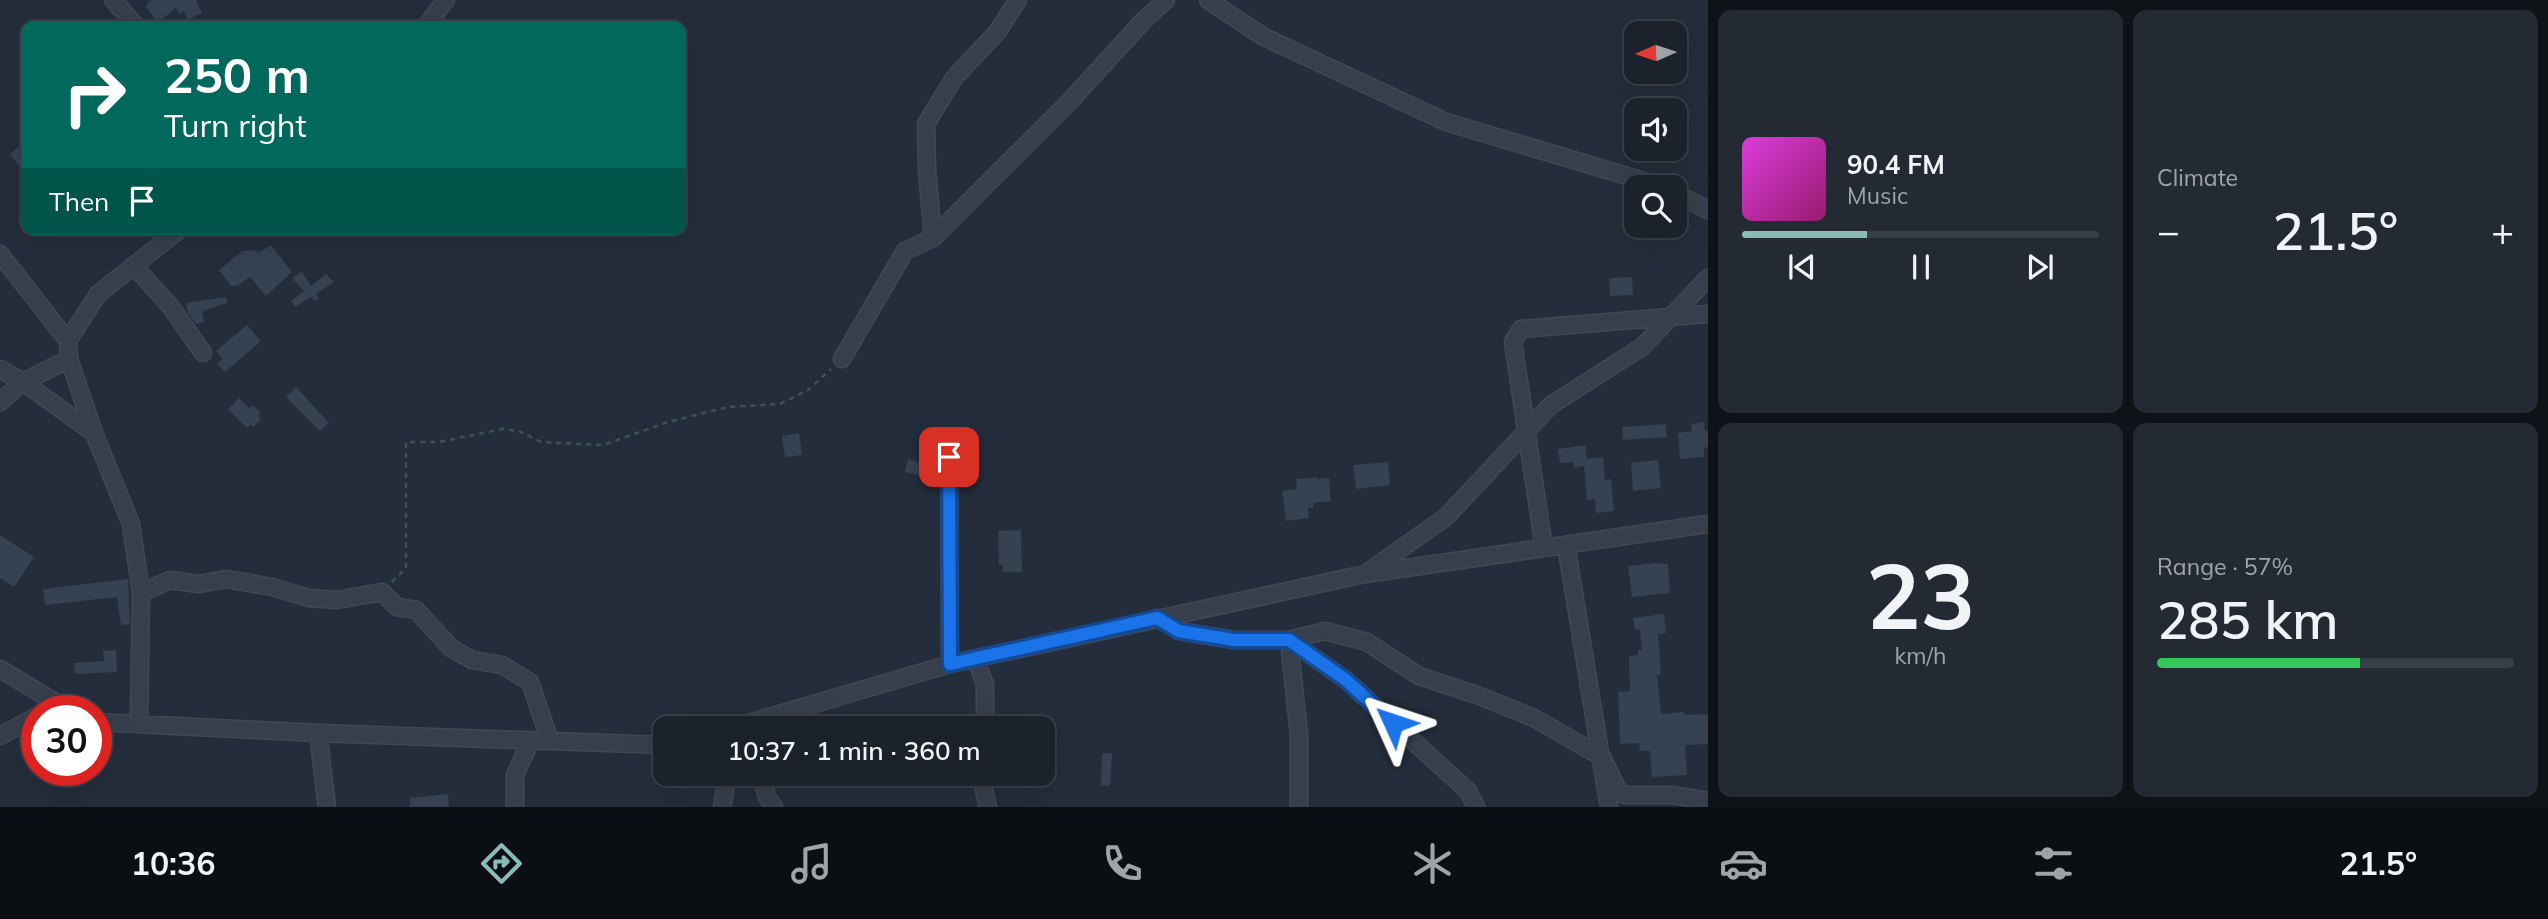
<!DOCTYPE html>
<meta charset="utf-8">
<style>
:root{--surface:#1b222c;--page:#242a34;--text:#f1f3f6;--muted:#a0a4a9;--line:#393f48;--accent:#8bbbb9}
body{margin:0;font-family:Mulish,sans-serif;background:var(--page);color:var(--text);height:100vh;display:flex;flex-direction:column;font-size:26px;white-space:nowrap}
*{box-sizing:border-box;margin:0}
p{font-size:23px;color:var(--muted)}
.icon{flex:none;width:38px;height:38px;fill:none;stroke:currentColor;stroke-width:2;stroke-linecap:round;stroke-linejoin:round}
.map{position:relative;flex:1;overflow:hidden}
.drawer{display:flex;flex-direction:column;gap:10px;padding:10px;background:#0f1318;width:840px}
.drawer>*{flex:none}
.banner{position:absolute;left:21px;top:21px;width:665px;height:214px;border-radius:14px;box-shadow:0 7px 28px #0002,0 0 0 2px var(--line);background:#00695c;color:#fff;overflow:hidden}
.needle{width:46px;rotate:267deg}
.controls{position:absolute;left:1624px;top:21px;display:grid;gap:14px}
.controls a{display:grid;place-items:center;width:63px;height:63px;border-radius:14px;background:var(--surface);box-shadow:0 7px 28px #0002,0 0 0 2px var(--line);font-size:35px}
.speed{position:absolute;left:21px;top:695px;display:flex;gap:14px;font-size:35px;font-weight:700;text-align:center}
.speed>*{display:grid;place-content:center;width:91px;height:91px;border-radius:50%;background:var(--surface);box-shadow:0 7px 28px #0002,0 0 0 2px var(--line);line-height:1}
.speed .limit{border:10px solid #d22;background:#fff;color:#111}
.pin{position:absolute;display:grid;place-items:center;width:60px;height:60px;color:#fff;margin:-30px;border-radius:14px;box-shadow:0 4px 10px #0006}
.me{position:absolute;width:77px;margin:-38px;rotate:312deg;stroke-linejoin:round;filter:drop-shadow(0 0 5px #0008)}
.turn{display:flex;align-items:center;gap:24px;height:147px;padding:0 28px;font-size:32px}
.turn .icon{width:91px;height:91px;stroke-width:2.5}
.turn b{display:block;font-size:49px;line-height:60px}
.then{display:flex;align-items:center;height:66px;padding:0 28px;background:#0003;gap:14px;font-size:26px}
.big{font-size:52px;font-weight:600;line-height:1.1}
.drawer .widget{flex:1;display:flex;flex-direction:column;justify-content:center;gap:10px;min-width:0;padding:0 24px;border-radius:14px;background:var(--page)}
.drawer .dial{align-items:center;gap:0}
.dial b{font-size:91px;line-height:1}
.song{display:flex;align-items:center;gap:21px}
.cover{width:84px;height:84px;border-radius:10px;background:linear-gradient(135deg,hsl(300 70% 55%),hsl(320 70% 35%))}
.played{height:7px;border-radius:4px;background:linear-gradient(90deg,var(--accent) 35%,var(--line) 35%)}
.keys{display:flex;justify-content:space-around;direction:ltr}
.heat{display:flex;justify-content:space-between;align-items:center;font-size:38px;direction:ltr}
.charge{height:10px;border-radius:5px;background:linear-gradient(90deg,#34c759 57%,var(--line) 0)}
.drawer .tiles{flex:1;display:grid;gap:10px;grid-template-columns:repeat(2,1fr)}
.trip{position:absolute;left:653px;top:716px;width:402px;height:70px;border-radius:14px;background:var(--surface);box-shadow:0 7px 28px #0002,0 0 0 2px var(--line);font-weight:600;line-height:70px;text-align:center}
.menu{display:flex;height:112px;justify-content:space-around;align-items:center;background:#0b0e12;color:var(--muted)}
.menu .icon{width:49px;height:49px}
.menu .active{color:var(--accent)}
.menu b{font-size:32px;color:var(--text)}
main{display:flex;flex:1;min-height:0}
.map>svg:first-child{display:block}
.building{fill:#364152}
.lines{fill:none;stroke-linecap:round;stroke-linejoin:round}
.minor-casing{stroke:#404854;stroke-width:19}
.path{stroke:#3e5255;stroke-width:2.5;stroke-dasharray:5 5;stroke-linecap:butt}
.minor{stroke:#373f4c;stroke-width:16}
.route-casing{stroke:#114b97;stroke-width:18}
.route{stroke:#1a73e8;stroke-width:12}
</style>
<main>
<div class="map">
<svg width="1708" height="807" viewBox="0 0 1708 807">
<rect width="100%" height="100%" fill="#242d3b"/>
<!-- building -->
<path class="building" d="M152,0h44l6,13 -14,7 -4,-9 -5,3 -3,-6 -18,15 -13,-17z
M22,144l4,6v25l-16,-21z
M271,245l21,27 -26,24 -16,-19 -13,9h-6l-12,-16 23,-19 14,-1 2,3z
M302,272l9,14 15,-12 8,8 -18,12 3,4 -4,3 -4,-4 -16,10 -4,-6 13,-10 -12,-13z
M1632,277l1,18 -23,1 -1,-18z
M226,297l1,6 -25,8 2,11 -8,2 -8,-11 -2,-10z
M247,325l14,16 -36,31 -8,-8 6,-5 -7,-8z
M296,387l33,36 -9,8 -34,-34z
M239,398l10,10 4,-3 8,8 -3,2 3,4 -8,8 -2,-2 -4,3 -19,-19z
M1704,422l1,9h3v16l-4,1v9l-24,2 -2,-26 14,-2 -1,-7z
M1666,424l1,13 -44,3 -1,-13z
M799,433l3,22 -17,2 -3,-21z
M1585,445l2,14 16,-2 2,23 6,-1 3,32 -18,2 -1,-14 -8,1 -3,-34 -10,2 -1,-6 -13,1 -2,-14z
M921,457l14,3 -4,18 -26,-6 3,-13 11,3z
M1658,460l3,28 -28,3 -2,-28z
M1388,462l2,23 -34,4 -3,-24z
M1317,477v2l12,-1 2,23 -18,2v5h-5l1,10 -23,3 -4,-30 15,-2 -1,-10z
M1021,530l1,42h-19v-7h-4l-1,-34z
M0,535l34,22 -20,30 -14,-9z
M1655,563l13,1 2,29 -38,4 -4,-31z
M128,579l2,45 -9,1 -4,-28 -72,8 -2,-16z
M1664,614l2,19 -8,1 3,41h-4l4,39 23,-2 1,3 23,-1v30l-23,1 2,30 -35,2 -2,-26h-10l-1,-8 -19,1 -2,-52 12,-1 -1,-35 9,-1v-5h4l-2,-21 -5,1 -2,-12z
M116,650l1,22 -42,2 -1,-11 30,-2 -1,-10z
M1102,753h10l-2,33 -9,-1z
M448,794l1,13h-39v-9z"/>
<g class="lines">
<!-- minor casing -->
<g class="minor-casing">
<path id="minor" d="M113,0l23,26
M1208,0l56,37 182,85 218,65
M426,26l20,-26
M1675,193l33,17
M933,238l-6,-68 -1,-46 28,-46 44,-47 20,-31
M0,254l68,87
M134,266l37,41 32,46
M842,359l63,-108 28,-13 137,-137 75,-82 21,-19
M0,369l23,13 71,51
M0,402l23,-20 46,-23
M949,457l1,207
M1566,545l43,262
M1544,548l-31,-206 8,-13 187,-15
M1368,572l78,-55 105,-112 91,-58 66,-69
M141,593l29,-13 29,4 27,-5 46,8 37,11 28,2 45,-8 15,15 19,3 35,38 21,12 30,5 28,17 20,59
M1157,618l22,13 55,9h55l57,40 122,111 8,16
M976,659l9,26v43
M0,669l68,41
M96,722l222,11 347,12
M139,724l2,-131 -10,-69 -37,-91 -25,-74 -1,-18 30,-47 82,-65
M732,728l218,-64 415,-90 343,-50
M318,733l9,74
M0,736l37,-20
M761,774l6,23 7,10
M984,774v16l4,17
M515,807v-32l16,-35
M722,807l6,-33
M1299,807v-72l-10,-95 36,-9 42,11 52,34 58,19 57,23 68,39 17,35 5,3h49l35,6"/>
</g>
<!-- path -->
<path class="path" d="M392,582l14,-14v-126h33l63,-13 17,2 22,11 62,3 65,-23 60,-15 52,-3 28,-14 23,-21"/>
<!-- minor -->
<use href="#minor" class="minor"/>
</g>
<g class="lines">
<!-- route casing -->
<g class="route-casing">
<path id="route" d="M949,457l1,207 207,-46 22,13 55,9h55l57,40 47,43"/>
</g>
<!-- route -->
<use href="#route" class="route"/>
</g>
</svg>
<div class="controls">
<a><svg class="needle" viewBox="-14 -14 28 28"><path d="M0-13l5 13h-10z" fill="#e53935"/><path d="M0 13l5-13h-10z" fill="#a0a4a9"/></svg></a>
<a><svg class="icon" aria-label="sound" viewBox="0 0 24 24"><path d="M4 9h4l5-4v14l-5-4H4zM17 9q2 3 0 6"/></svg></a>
<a><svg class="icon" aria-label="search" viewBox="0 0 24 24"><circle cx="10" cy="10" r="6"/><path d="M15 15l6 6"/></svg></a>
</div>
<div class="speed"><div class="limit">30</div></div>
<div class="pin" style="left:949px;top:457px;background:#d93025"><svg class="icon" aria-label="arrive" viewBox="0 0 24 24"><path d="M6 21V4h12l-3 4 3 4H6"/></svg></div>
<svg class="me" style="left:1393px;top:723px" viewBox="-20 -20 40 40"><path d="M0-17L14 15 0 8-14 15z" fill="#1a73e8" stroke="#fff" stroke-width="4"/></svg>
<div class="trip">10:37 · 1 min · 360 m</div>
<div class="banner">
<div class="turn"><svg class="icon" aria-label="right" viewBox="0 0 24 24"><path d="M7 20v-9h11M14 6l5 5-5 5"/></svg><div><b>250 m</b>Turn right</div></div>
<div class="then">Then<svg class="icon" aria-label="arrive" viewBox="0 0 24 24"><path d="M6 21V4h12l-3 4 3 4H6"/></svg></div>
</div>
</div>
<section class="drawer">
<div class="tiles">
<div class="widget">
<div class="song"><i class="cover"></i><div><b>90.4 FM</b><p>Music</p></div></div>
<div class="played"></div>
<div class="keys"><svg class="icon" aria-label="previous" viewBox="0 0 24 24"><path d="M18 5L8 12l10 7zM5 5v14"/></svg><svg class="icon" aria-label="pause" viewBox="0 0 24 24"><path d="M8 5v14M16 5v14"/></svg><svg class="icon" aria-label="next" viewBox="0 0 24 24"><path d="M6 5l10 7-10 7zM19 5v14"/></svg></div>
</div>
<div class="widget"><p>Climate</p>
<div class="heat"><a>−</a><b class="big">21.5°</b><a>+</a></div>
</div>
<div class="widget dial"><b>23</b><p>km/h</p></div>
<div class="widget"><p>Range · 57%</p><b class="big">285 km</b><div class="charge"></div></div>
</div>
</section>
</main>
<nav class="menu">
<b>10:36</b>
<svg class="icon active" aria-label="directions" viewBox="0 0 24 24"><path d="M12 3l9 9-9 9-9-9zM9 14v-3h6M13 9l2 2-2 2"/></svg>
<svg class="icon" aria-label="music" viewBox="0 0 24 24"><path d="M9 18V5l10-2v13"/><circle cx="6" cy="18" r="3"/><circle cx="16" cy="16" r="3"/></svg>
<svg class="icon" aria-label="phone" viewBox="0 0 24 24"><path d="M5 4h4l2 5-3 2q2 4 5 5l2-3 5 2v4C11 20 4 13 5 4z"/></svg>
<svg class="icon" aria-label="climate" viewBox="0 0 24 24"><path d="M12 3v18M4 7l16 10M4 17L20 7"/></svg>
<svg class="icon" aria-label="car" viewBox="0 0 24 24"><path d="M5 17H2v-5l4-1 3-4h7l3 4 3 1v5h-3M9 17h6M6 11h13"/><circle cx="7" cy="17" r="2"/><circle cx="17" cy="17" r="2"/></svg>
<svg class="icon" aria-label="filters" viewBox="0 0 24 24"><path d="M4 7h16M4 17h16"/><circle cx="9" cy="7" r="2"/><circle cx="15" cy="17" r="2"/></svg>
<b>21.5°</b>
</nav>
